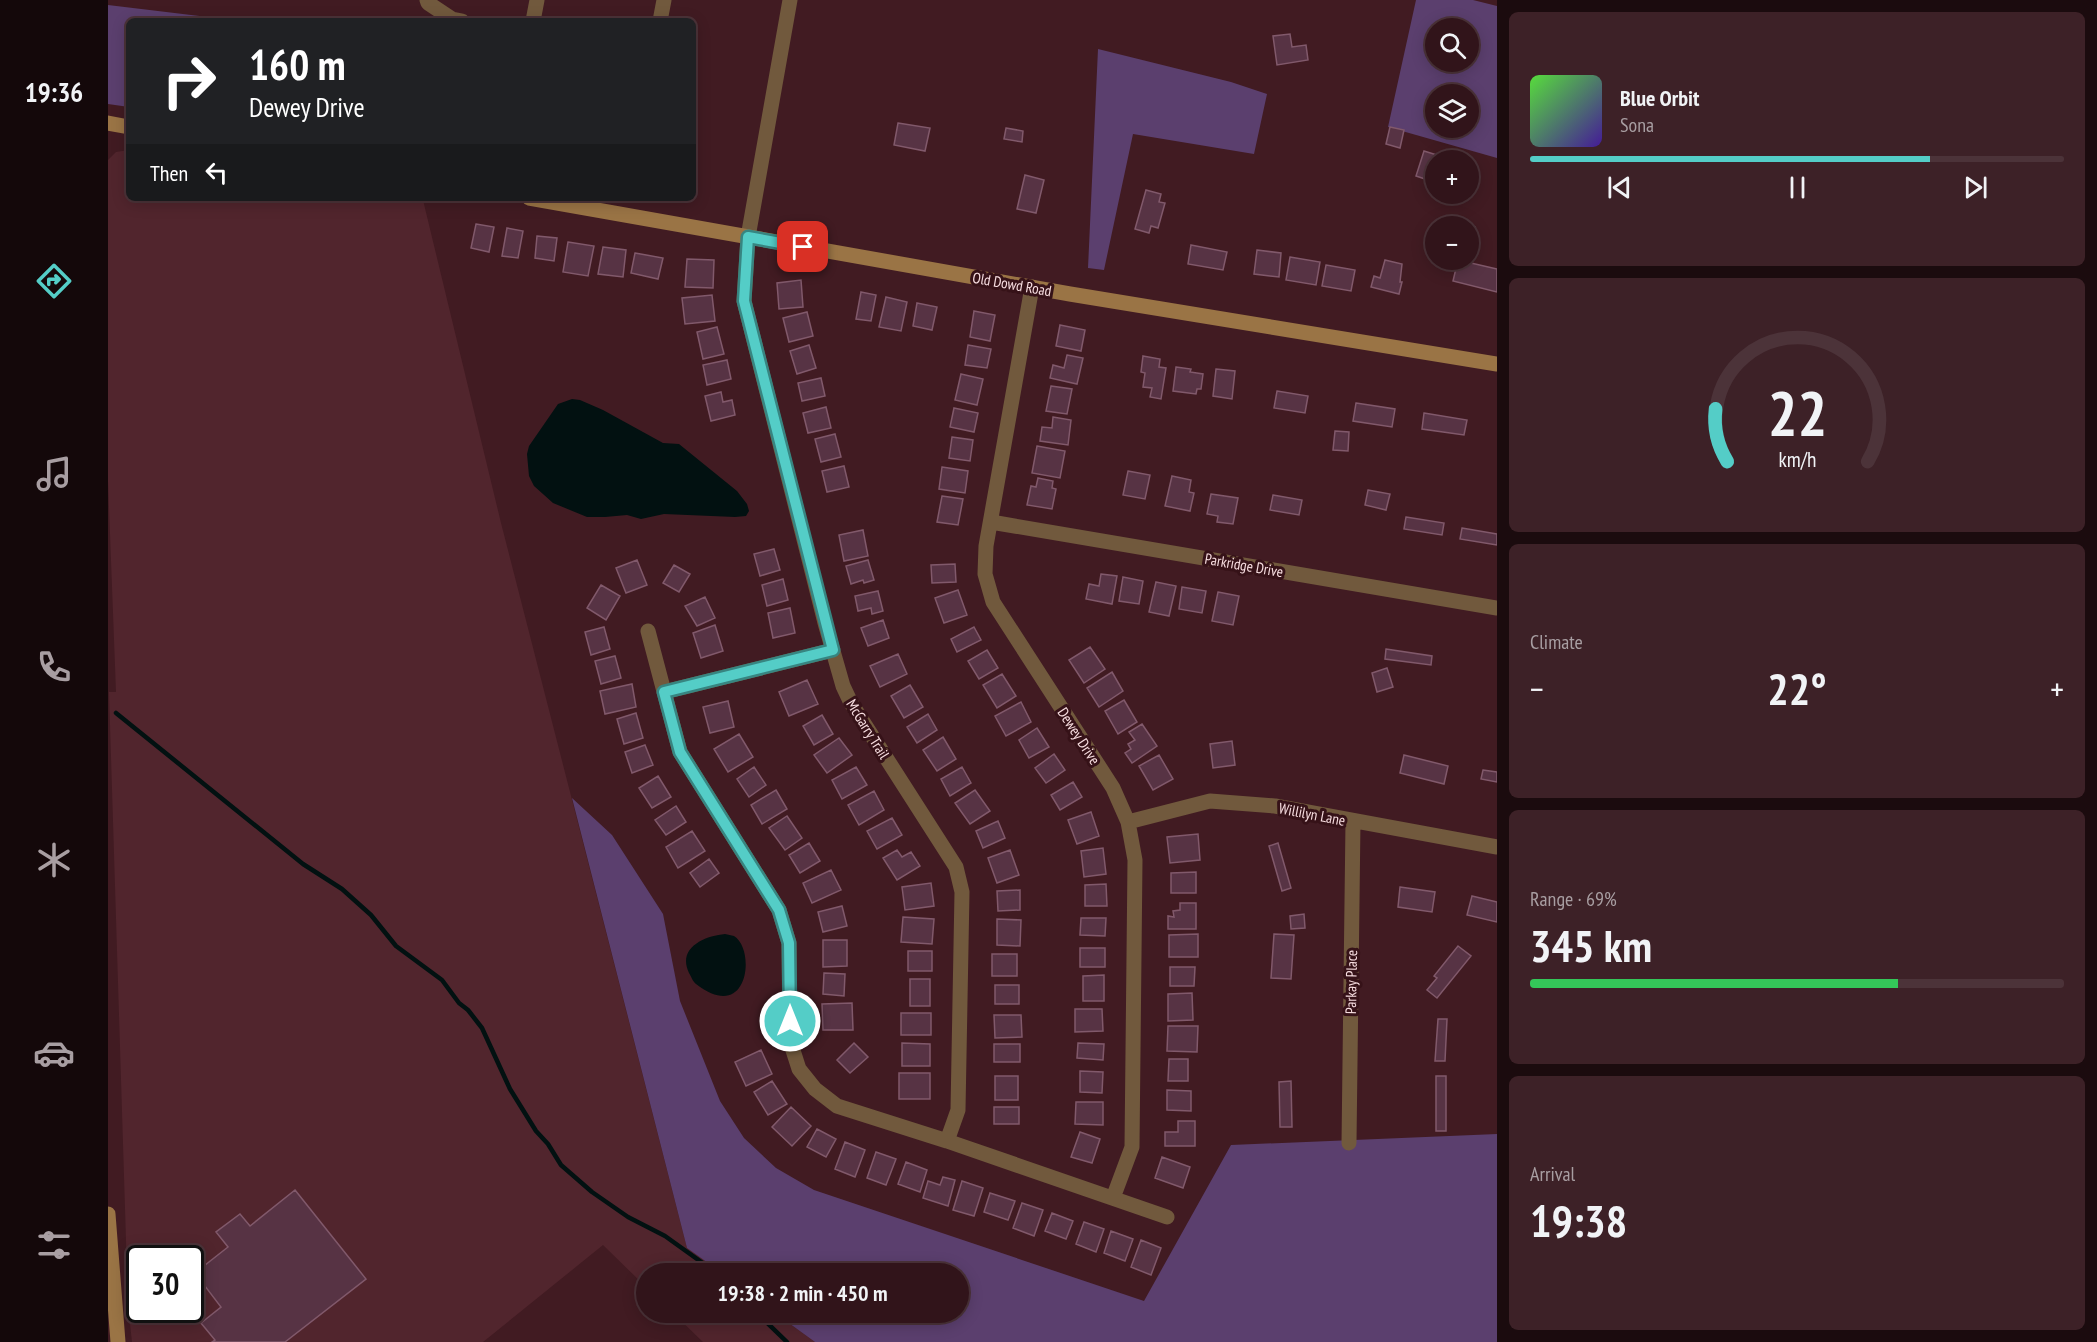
<!DOCTYPE html>
<meta charset="utf-8">
<style>
:root{--surface:#31141a;--page:#3d2127;--text:#f1f3f6;--muted:#a89ea2;--line:#4c3339;--accent:#54cdc7}
body{margin:0;font-family:"PT Sans Narrow",sans-serif;background:var(--page);color:var(--text);height:100vh;display:flex;flex-direction:column;font-size:22px;white-space:nowrap}
*{box-sizing:border-box;margin:0}
p{font-size:20px;color:var(--muted)}
.icon{flex:none;width:33px;height:33px;fill:none;stroke:currentColor;stroke-width:2;stroke-linecap:round;stroke-linejoin:round}
.map{position:relative;flex:1;overflow:hidden}
.details{display:flex;flex-direction:column;gap:12px;padding:12px;background:#1b0b0e;width:600px}
.details>*{flex:none}
.top-card{position:absolute;left:18px;top:18px;width:570px;height:183px;border-radius:9px;box-shadow:0 3px 15px #0003,0 0 0 2px var(--line);background:#202124;color:#fff;overflow:hidden}
.fabs{position:absolute;left:1317px;top:18px;display:grid;gap:12px}
.fabs a{display:grid;place-items:center;width:54px;height:54px;border-radius:50%;background:var(--surface);box-shadow:0 3px 15px #0003,0 0 0 2px var(--line);font-size:30px}
.speed{position:absolute;left:18px;top:1245px;display:flex;gap:12px;font-size:30px;font-weight:700;text-align:center}
.speed>*{display:grid;place-content:center;width:78px;height:78px;border-radius:50%;background:var(--surface);box-shadow:0 3px 15px #0003,0 0 0 2px var(--line);line-height:1}
.speed .limit{border:3px solid #111;border-radius:9px;background:#fff;color:#111}
.pin{position:absolute;display:grid;place-items:center;width:51px;height:51px;color:#fff;margin:-26px;border-radius:12px;box-shadow:0 3px 9px #0006}
.me{position:absolute;width:66px;margin:-33px;rotate:0deg;stroke-linejoin:round;filter:drop-shadow(0 0 4px #0008)}
.turn{display:flex;align-items:center;gap:21px;height:126px;padding:0 24px;font-size:27px}
.turn .icon{width:78px;height:78px;stroke-width:2.5}
.turn b{display:block;font-size:42px;line-height:51px}
.then{display:flex;align-items:center;height:57px;padding:0 24px;background:#0003;gap:12px;font-size:22px}
.big{font-size:45px;font-weight:800;line-height:1.1}
.details .card{flex:1;display:flex;flex-direction:column;justify-content:center;gap:9px;min-width:0;padding:0 21px;border-radius:9px;background:var(--page)}
.details .dial{align-items:center;gap:0}
.dial svg{height:156px;overflow:visible;fill:none;stroke:var(--line);stroke-width:7;stroke-linecap:round;text-anchor:middle}
.dial text{fill:var(--text);stroke:none}
.song{display:flex;align-items:center;gap:18px}
.cover{width:72px;height:72px;border-radius:9px;background:linear-gradient(135deg,hsl(110 70% 55%),hsl(260 70% 35%))}
.played{height:6px;border-radius:3px;background:linear-gradient(90deg,var(--accent) 75%,var(--line) 75%)}
.keys{display:flex;justify-content:space-around;direction:ltr}
.heat{display:flex;justify-content:space-between;align-items:center;font-size:33px;direction:ltr}
.charge{height:9px;border-radius:4px;background:linear-gradient(90deg,#34c759 69%,var(--line) 0)}
.trip{position:absolute;left:528px;top:1263px;width:333px;height:60px;border-radius:30px;background:var(--surface);box-shadow:0 3px 15px #0003,0 0 0 2px var(--line);font-weight:800;line-height:60px;text-align:center}
main{display:flex;flex:1;min-height:0}
.menu{display:flex;flex-direction:column;width:108px;justify-content:space-around;align-items:center;background:#14080a;color:var(--muted)}
.menu .icon{width:42px;height:42px}
.menu .current{color:var(--accent)}
.menu b{font-size:27px;color:var(--text)}
.map>svg:first-child{display:block}
.built{fill:#51252d;fill-rule:evenodd}
.green{fill:#5b3f6e;fill-rule:evenodd}
.water{fill:#021111}
.lines{fill:none;stroke-linecap:round;stroke-linejoin:round}
.stream{stroke:#021111;stroke-width:4.5}
.building{fill:#573344;stroke:#81596b;stroke-width:1.5}
.street{stroke:#71593d;stroke-width:15}
.secondary{stroke:#9a7445;stroke-width:15}
.route-casing{stroke:#378581;stroke-width:15}
.route{stroke:#54cdc7;stroke-width:10}
.labels{text-anchor:middle;dominant-baseline:central;stroke-width:6;stroke-linejoin:round;paint-order:stroke}
.street-label{font-size:15px;fill:#f8dee1;stroke:#361218}
</style>
<main>
<nav class="menu">
<b>19:36</b>
<svg class="icon current" aria-label="directions" viewBox="0 0 24 24"><path d="M12 3l9 9-9 9-9-9zM9 14v-3h6M13 9l2 2-2 2"/></svg>
<svg class="icon" aria-label="music" viewBox="0 0 24 24"><path d="M9 18V5l10-2v13"/><circle cx="6" cy="18" r="3"/><circle cx="16" cy="16" r="3"/></svg>
<svg class="icon" aria-label="phone" viewBox="0 0 24 24"><path d="M5 4h4l2 5-3 2q2 4 5 5l2-3 5 2v4C11 20 4 13 5 4z"/></svg>
<svg class="icon" aria-label="climate" viewBox="0 0 24 24"><path d="M12 3v18M4 7l16 10M4 17L20 7"/></svg>
<svg class="icon" aria-label="car" viewBox="0 0 24 24"><path d="M5 17H2v-5l4-1 3-4h7l3 4 3 1v5h-3M9 17h6M6 11h13"/><circle cx="7" cy="17" r="2"/><circle cx="17" cy="17" r="2"/></svg>
<svg class="icon" aria-label="filters" viewBox="0 0 24 24"><path d="M4 7h16M4 17h16"/><circle cx="9" cy="7" r="2"/><circle cx="15" cy="17" r="2"/></svg>
</nav>
<div class="map">
<svg width="1389" height="1342" viewBox="0 0 1389 1342">
<rect width="100%" height="100%" fill="#411b22"/>
<!-- built -->
<path class="built" d="M21,150v48h282l12,2 78,323 186,725 35,25 -76,1v13l-43,-42 -120,97h-351l-4,-37 -19,-613h7l-8,-211v-321l8,-8zM32,1258h50v52h-50z
M565,1313h102l40,29h-112z"/>
<!-- green -->
<path class="green" d="M1308,0h57l24,6v152l-109,-31zM1328,28h32v34h-32zM1328,94h32v34h-32z
M0,5l133,16h-112v86l-21,-3z
M990,49l133,33 36,12 -13,60 -121,-20 -29,136 -16,-2z
M464,798l40,37 51,79 17,87 40,100 24,37 32,30 38,22 330,111 87,-156 266,-11v208h-682l-40,-29 183,-1v-38l-236,-1 -35,-25z"/>
<!-- water -->
<path class="water" d="M464,399l8,1 23,10 60,33 16,1 58,47 10,13 2,7 -3,5 -11,1 -71,-3 -23,5 -14,-4 -22,2h-18l-34,-14 -19,-17 -5,-10 -2,-22 2,-8 29,-42z
M617,934c3,1 6,1 9,2 22,13 15,89 -38,48 -3,-2 -5,-8 -7,-11 -12,-25 15,-37 36,-39z"/>
<g class="lines">
<!-- stream -->
<path class="stream" d="M8,713l187,151 39,25 29,26 25,31 46,34 17,23 9,7 14,18 28,61 26,42 12,13 13,21 31,27 36,25 37,19 53,38
M648,1312l31,30"/>
</g>
<!-- building -->
<path class="building" d="M1182,34l2,13 14,-2 2,15 -31,5 -4,-29z
M790,123l32,5 -5,23 -31,-6z
M1282,127l14,3 -4,18 -14,-4z
M898,128l17,3 -1,11 -18,-3z
M1316,151l29,9h-17v16l-3,-1 -2,6 -15,-5z
M917,175l19,5 -8,33 -19,-4z
M1038,190l15,4 -2,8 6,1 -7,25 -7,-2 -2,7 -14,-4z
M1350,222l17,5 -7,24v-25h-11z
M368,224l18,3 -5,25 -18,-4z
M399,228l16,3 -5,27 -16,-2z
M429,236l20,2 -3,23 -19,-3z
M460,242l26,4 -6,30 -25,-4z
M1083,245l36,7 -4,18 -35,-6z
M495,247l23,3 -3,27 -25,-3z
M1149,250l24,3 -2,24 -25,-3z
M527,253l28,5 -5,21 -27,-6z
M1182,257l30,5 -4,23 -30,-5z
M579,259l27,1 -1,28 -28,-1z
M1277,260l17,4 -2,18h2l-3,12 -28,-7 3,-11 6,2z
M1350,260l39,9v23l-44,-11z
M1218,265l29,5 -4,21 -29,-5z
M693,280l2,27 -24,2 -2,-26z
M753,292l15,3 -5,26 -15,-2z
M604,295l3,26 -30,3 -3,-26z
M778,297l21,5 -6,29 -22,-4z
M809,303l20,4 -5,23 -19,-4z
M866,311l21,4 -5,26 -20,-4z
M699,312l6,24 -24,6 -6,-24z
M952,325l25,5 -4,21 -25,-5z
M609,327l7,27 -21,5 -6,-27z
M701,345l7,23 -19,6 -7,-23z
M860,345l23,4 -4,19 -22,-3z
M959,355l16,3 -6,26 -27,-6 3,-13 11,3z
M1035,356l17,3 -1,8 7,1 -5,31 -11,-2 2,-9 -9,-1 2,-14 -4,-1z
M619,360l4,19 -24,6 -4,-20z
M1068,367l15,2 -1,3 13,2 -2,15h-4l-1,5 -23,-3z
M1108,369l19,2 -3,28 -19,-3z
M853,374l22,5 -6,26 -22,-5z
M713,378l4,18 -23,5 -4,-18z
M943,386l21,3 -5,25 -21,-3z
M1169,391l31,5 -3,17 -31,-5z
M613,392l2,10 9,-2 3,15 -24,6 -6,-25z
M1248,403l39,6 -3,18 -39,-6z
M718,407l5,21 -23,5 -5,-20z
M846,408l24,5 -4,19 -24,-5z
M1316,413l43,7 -3,15 -42,-6z
M945,417l18,3 -3,25 -28,-4 2,-14 10,1z
M1227,431l14,1 -1,19 -15,-1z
M727,434l6,23 -20,5 -6,-23z
M844,437l21,3 -3,21 -21,-3z
M929,446l28,5 -5,27 -28,-5z
M736,466l5,21 -22,5 -5,-21z
M834,467l26,4 -3,22 -26,-4z
M1020,471l22,4 -5,24 -22,-4z
M1064,476l19,4 -2,12 5,1 -4,18 -25,-5z
M930,478l15,3 -1,7 4,1 -4,20 -25,-4 4,-19 5,1z
M1260,490l22,4 -4,16 -21,-5z
M1103,494l27,4 -5,26 -16,-2 1,-6 -11,-2z
M1165,495l29,5 -3,15 -29,-5z
M834,496l21,3 -5,26 -21,-3z
M1298,517l38,6 -2,12 -38,-6z
M1354,528l35,6v11l-37,-6z
M755,530l5,26 -24,5 -5,-26z
M666,549l6,21 -20,6 -6,-22z
M529,560l10,25 -21,8 -10,-25z
M760,560l6,20 -10,3 -1,-3 -12,4 -5,-18z
M847,564l1,18 -24,1 -1,-18z
M566,565l16,9 -11,18 -16,-9z
M993,574l16,2 -5,28 -26,-5 3,-15 10,2z
M1015,577l20,4 -4,23 -20,-3z
M675,579l5,21 -21,6 -5,-21z
M1048,582l20,4 -7,30 -20,-4z
M493,585l19,11 -14,24 -19,-12z
M1074,587l24,4 -4,22 -23,-4z
M850,590l9,25 -23,8 -9,-25z
M770,591l5,20 -11,3 -1,-6 -13,3 -3,-15z
M1110,592l21,4 -6,29 -21,-4z
M597,597l10,21 -18,8 -12,-20z
M682,608l5,25 -22,5 -5,-25z
M775,620l6,18 -21,8 -7,-18z
M607,625l8,26 -22,7 -8,-25z
M496,627l6,22 -19,6 -6,-23z
M866,627l7,13 -24,12 -6,-13z
M982,647l15,22 -21,14 -15,-23z
M1278,649l46,7 -1,9 -46,-6z
M879,650l11,18 -19,11 -11,-18z
M790,654l9,20 -27,13 -10,-21z
M507,656l6,22 -20,6 -6,-23z
M1279,668l6,19 -16,5 -5,-19z
M1004,672l11,19 -24,16 -12,-19z
M894,674l14,22 -19,12 -14,-23z
M699,680l11,24 -29,12 -10,-24z
M524,684l4,23 -31,7 -5,-23z
M802,685l13,22 -19,11 -13,-22z
M1016,700l13,22 -19,12 -13,-23z
M620,701l6,26 -24,6 -7,-26z
M913,702l10,20 -25,14 -11,-20z
M528,713l7,25 -19,6 -7,-25z
M820,714l9,16 -20,13 -10,-16z
M714,715l11,19 -19,11 -11,-19z
M1034,724l15,22 -25,17 -7,-10 6,-4 -3,-5 7,-4 -6,-8z
M929,728l12,19 -20,11 -10,-18z
M631,734l14,23 -25,15 -14,-23z
M835,737l13,22 -19,12 -14,-21z
M731,738l13,17 -25,18 -13,-18z
M1124,741l3,24 -22,3 -3,-24z
M537,745l8,20 -21,8 -7,-21z
M946,754l11,16 -19,13 -11,-15z
M1051,755l14,24 -20,11 -14,-24z
M1296,755l44,11 -4,18 -44,-11z
M646,767l12,18 -17,12 -12,-18z
M748,767l11,18 -25,14 -10,-19z
M854,767l9,16 -21,13 -9,-17z
M1375,770l14,2v10l-16,-3z
M550,776l13,21 -19,11 -13,-20z
M965,782l9,15 -22,13 -9,-15z
M668,790l11,19 -25,15 -11,-19z
M867,790l15,21 -20,13 -15,-21z
M766,791l10,19 -25,15 -11,-20z
M568,806l10,16 -20,13 -11,-15z
M983,812l8,24 -22,8 -9,-24z
M679,816l15,22 -17,12 -16,-22z
M784,818l10,17 -25,14 -10,-18z
M890,821l7,17 -22,10 -7,-17z
M584,831l13,20 -27,17 -12,-21z
M1090,834l2,26 -30,3 -3,-26z
M701,843l11,18 -20,12 -11,-18z
M1170,843l13,45 -9,3 -13,-45z
M995,848l3,26 -22,3 -3,-26z
M789,850l5,7 9,-5 9,14 -23,14 -14,-22z
M902,850l9,25 -22,8 -9,-25z
M601,859l10,14 -19,14 -10,-14z
M723,870l10,20 -29,13 -9,-20z
M1088,872v21h-25v-20z
M823,883l3,23 -29,4 -3,-23z
M998,884l1,22h-22v-21z
M1292,887l35,5 -3,20 -34,-5z
M912,890v20l-22,1 -1,-20z
M1364,896l25,6v20l-30,-7z
M1072,903h16v26h-28v-13l6,1 -1,-6 7,-1z
M734,906l5,20 -24,6 -5,-20z
M1196,914l1,14 -14,1 -1,-13z
M795,917l31,2 -2,25 -31,-2z
M973,918h25l-1,18 -25,-1z
M889,919l24,1 -1,26 -23,-1z
M1090,934v23h-29v-22z
M1166,934l20,1 -3,44 -20,-1z
M715,940h24v26l-24,1z
M1350,946l13,10 -34,42 -10,-8 10,-12 -3,-2z
M972,948h25v19h-25z
M800,951h24v20h-24z
M884,954h25v22h-25z
M1062,967h25l-1,19h-24z
M716,973l21,1 -1,22 -21,-2z
M996,975v26h-21v-25z
M802,979h20v27h-20z
M887,985h24v19h-24z
M1084,993l1,27 -25,1v-27z
M744,1003l1,27h-30l-1,-26z
M967,1009h27l1,22 -28,1z
M793,1013h30v22h-30z
M886,1015h27l1,22 -27,1z
M1330,1019h9l-2,42h-10z
M1060,1026h30l-1,26 -30,-1z
M746,1043l14,14 -18,16 -13,-13z
M794,1043l28,1v22h-28z
M970,1043l26,1 -1,16 -26,-2z
M886,1044h26v18h-26z
M653,1050l11,24 -26,12 -11,-24z
M1061,1059h19v22h-20z
M972,1071l23,1 -1,21 -22,-1z
M791,1073h31v26h-31z
M887,1076h23v24h-23z
M1328,1076h10v55h-10z
M664,1081l15,23 -19,11 -14,-23z
M1183,1081l1,46h-12l-1,-45z
M1059,1090l24,1v20l-24,-1z
M968,1102h27v23l-28,-1z
M683,1107l20,19 -19,20 -20,-19z
M886,1107h25v17h-25z
M1070,1121h17v25h-30v-14h13z
M709,1129l19,10 -10,18 -19,-10z
M972,1132l20,7 -8,24 -21,-6z
M737,1142l20,8 -10,27 -20,-8z
M768,1152l20,7 -10,26 -19,-7z
M1054,1157l28,10 -7,21 -28,-10z
M798,1162l21,8 -7,22 -22,-8z
M835,1177l12,3 -7,26 -25,-8 5,-17 12,4z
M854,1181l21,7 -9,28 -21,-6z
M187,1190l71,89 -81,63h-73l3,-2 -14,-17 20,-16 -26,-34 33,-26 -12,-15 24,-18 10,12z
M882,1193l25,8 -7,19 -24,-8z
M914,1203l21,7 -9,26 -21,-8z
M944,1213l21,8 -7,18 -21,-8z
M976,1222l20,7 -8,23 -20,-8z
M1003,1231l22,8 -8,22 -21,-8z
M1033,1240l20,8 -10,27 -20,-8z"/>
<g class="lines">
<!-- street -->
<path class="street" d="M319,0l1,3 24,16 10,2
M682,0l-42,237 -4,64 81,322 18,63 8,17 105,164 6,25 -4,218 -11,31
M425,21l4,-21
M552,21l4,-21
M924,287l-46,259 -1,28 8,28 120,186 15,34 7,38 -3,287 -19,51
M883,522l506,86
M540,631l32,121 99,158 10,33 1,98 9,28 16,20 22,17 110,35 220,76
M556,692l169,-42
M1020,822l82,-21 65,5 222,41
M1241,1143l4,-322"/>
<!-- secondary -->
<path class="secondary" d="M0,123l21,4
M421,198l541,96 427,70
M0,1214l10,128"/>
</g>
<g class="lines">
<!-- route casing -->
<g class="route-casing">
<path id="route" d="M682,1021l-1,-78 -10,-33 -99,-158 -16,-60 169,-42 -89,-349 4,-64 55,10"/>
</g>
<!-- route -->
<use href="#route" class="route"/>
</g>
<g class="labels">
<!-- street labels -->
<g class="street-label">
<text transform="translate(904 284) rotate(10)">Old Dowd Road</text>
<text transform="translate(1136 565) rotate(10)">Parkridge Drive</text>
<text transform="translate(760 729) rotate(58)">McGarry Trail</text>
<text transform="translate(971 736) rotate(57)">Dewey Drive</text>
<text transform="translate(1204 814) rotate(11)">Willilyn Lane</text>
<text transform="translate(1243 982) rotate(-89)">Parkay Place</text>
</g>
</g>
</svg>
<div class="fabs">
<a><svg class="icon" aria-label="search" viewBox="0 0 24 24"><circle cx="10" cy="10" r="6"/><path d="M15 15l6 6"/></svg></a>
<a><svg class="icon" aria-label="layers" viewBox="0 0 24 24"><path d="M12 4l9 5-9 5-9-5zM3 14l9 5 9-5"/></svg></a>
<a>+</a>
<a>−</a>
</div>
<div class="speed"><div class="limit">30</div></div>
<div class="pin" style="left:695px;top:247px;background:#d93025"><svg class="icon" aria-label="arrive" viewBox="0 0 24 24"><path d="M6 21V4h12l-3 4 3 4H6"/></svg></div>
<svg class="me" style="left:682px;top:1021px" viewBox="-20 -20 40 40"><circle r="17" fill="#54cdc7" stroke="#fff" stroke-width="3"/><path d="M0-11L8 9 0 5-8 9z" fill="#fff"/></svg>
<div class="trip">19:38 · 2 min · 450 m</div>
<div class="top-card">
<div class="turn"><svg class="icon" aria-label="right" viewBox="0 0 24 24"><path d="M7 20v-9h11M14 6l5 5-5 5"/></svg><div><b>160 m</b>Dewey Drive</div></div>
<div class="then">Then<svg class="icon" aria-label="left" viewBox="0 0 24 24"><path d="M17 20v-9H6M10 6l-5 5 5 5"/></svg></div>
</div>
</div>
<section class="details">
<div class="card">
<div class="song"><i class="cover"></i><div><b>Blue Orbit</b><p>Sona</p></div></div>
<div class="played"></div>
<div class="keys"><svg class="icon" aria-label="previous" viewBox="0 0 24 24"><path d="M18 5L8 12l10 7zM5 5v14"/></svg><svg class="icon" aria-label="pause" viewBox="0 0 24 24"><path d="M8 5v14M16 5v14"/></svg><svg class="icon" aria-label="next" viewBox="0 0 24 24"><path d="M6 5l10 7-10 7zM19 5v14"/></svg></div>
</div>
<div class="card dial"><svg viewBox="0 0 100 80">
<path d="M14 69A42 42 0 1 1 86 69"/>
<path d="M14 69A42 42 0 0 1 8 42" stroke="#54cdc7"/>
<text x="50" y="56" font-size="32" font-weight="700">22</text>
<text x="50" y="72" font-size="11">km/h</text>
</svg></div>
<div class="card"><p>Climate</p>
<div class="heat"><a>−</a><b class="big">22°</b><a>+</a></div>
</div>
<div class="card"><p>Range · 69%</p><b class="big">345 km</b><div class="charge"></div></div>
<div class="card"><p>Arrival</p><b class="big">19:38</b></div>
</section>
</main>
